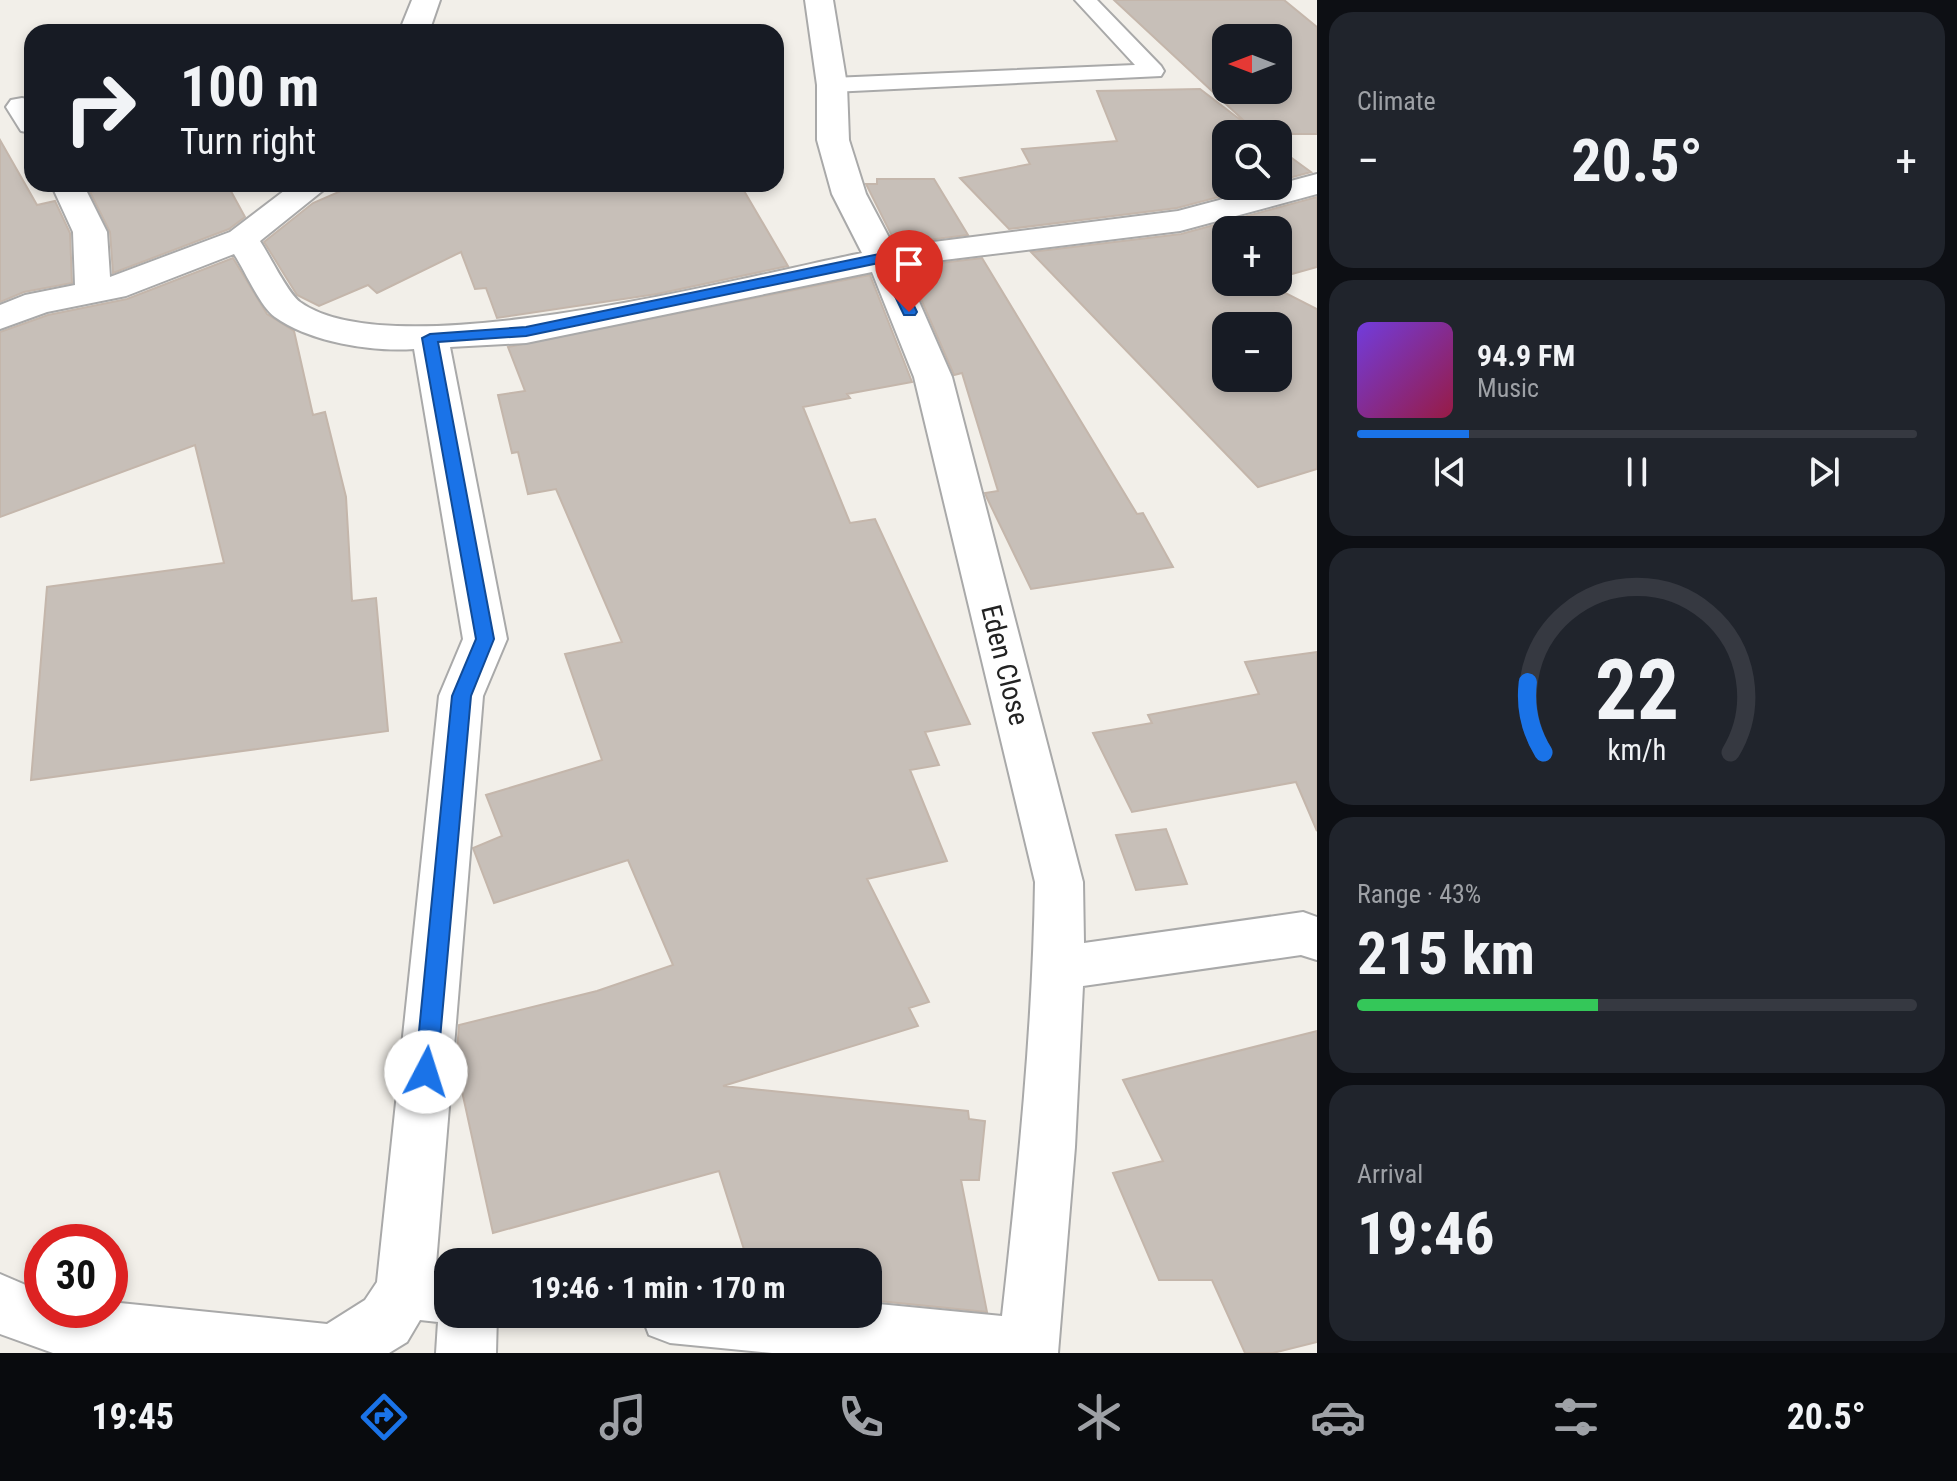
<!DOCTYPE html>
<meta charset="utf-8">
<style>
:root{--surface:#171b24;--page:#20242c;--text:#f1f3f6;--muted:#9ea1a6;--line:#363941;--accent:#1a73e8}
body{margin:0;font-family:"Roboto Condensed",sans-serif;background:var(--page);color:var(--text);height:100vh;display:flex;flex-direction:column;font-size:30px;white-space:nowrap}
*{box-sizing:border-box;margin:0}
p{font-size:26px;color:var(--muted)}
.icon{flex:none;width:44px;height:44px;fill:none;stroke:currentColor;stroke-width:2;stroke-linecap:round;stroke-linejoin:round}
.map{position:relative;flex:1;overflow:hidden}
.drawer{display:flex;flex-direction:column;gap:12px;padding:12px;background:#0d0f14;width:640px}
.drawer>*{flex:none}
.banner{position:absolute;left:24px;top:24px;width:760px;height:168px;border-radius:24px;box-shadow:0 4px 12px #0003;background:#171b24;color:var(--text);overflow:hidden}
.needle{width:52px;rotate:270deg}
.buttons{position:absolute;left:1212px;top:24px;display:grid;gap:16px}
.buttons a{display:grid;place-items:center;width:80px;height:80px;border-radius:16px;background:var(--surface);box-shadow:0 4px 12px #0003;font-size:40px}
.speed{position:absolute;left:24px;top:1224px;display:flex;gap:16px;font-size:40px;font-weight:700;text-align:center}
.speed>*{display:grid;place-content:center;width:104px;height:104px;border-radius:50%;background:var(--surface);box-shadow:0 4px 12px #0003;line-height:1}
.speed .limit{border:12px solid #d22;background:#fff;color:#111}
.pin{position:absolute;display:grid;place-items:center;width:68px;height:68px;color:#fff;margin:-82px -34px;border-radius:50% 50% 50% 0;rotate:-45deg;box-shadow:0 0 8px #0007}
.pin .icon{rotate:45deg}
.me{position:absolute;width:88px;margin:-44px;rotate:5deg;stroke-linejoin:round;filter:drop-shadow(0 0 6px #0008)}
.turn{display:flex;align-items:center;gap:28px;height:168px;padding:0 24px;font-size:36px}
.turn .icon{width:104px;height:104px;stroke-width:2.5}
.turn b{display:block;font-size:56px;line-height:68px}
.big{font-size:60px;font-weight:700;line-height:1.1}
.drawer .tile{flex:1;display:flex;flex-direction:column;justify-content:center;gap:12px;min-width:0;padding:0 28px;border-radius:24px;background:var(--page)}
.drawer .dial{align-items:center;gap:0}
.dial svg{height:208px;overflow:visible;fill:none;stroke:var(--line);stroke-width:7;stroke-linecap:round;text-anchor:middle}
.dial text{fill:var(--text);stroke:none}
.song{display:flex;align-items:center;gap:24px}
.cover{width:96px;height:96px;border-radius:12px;background:linear-gradient(135deg,hsl(260 70% 55%),hsl(340 70% 35%))}
.played{height:8px;border-radius:4px;background:linear-gradient(90deg,var(--accent) 20%,var(--line) 20%)}
.keys{display:flex;justify-content:space-around;direction:ltr}
.heat{display:flex;justify-content:space-between;align-items:center;font-size:44px;direction:ltr}
.charge{height:12px;border-radius:6px;background:linear-gradient(90deg,#34c759 43%,var(--line) 0)}
.trip{position:absolute;left:434px;top:1248px;width:448px;height:80px;border-radius:24px;background:var(--surface);box-shadow:0 4px 12px #0003;font-weight:700;line-height:80px;text-align:center}
.tab-bar{display:flex;height:128px;justify-content:space-around;align-items:center;background:#090b0e;color:var(--muted)}
.tab-bar .icon{width:56px;height:56px}
.tab-bar .selected{color:var(--accent)}
.tab-bar b{font-size:36px;color:var(--text)}
main{display:flex;flex:1;min-height:0}
.map>svg:first-child{display:block}
.building{fill:#c7bfb8;stroke:#c4b6ab;stroke-width:2;fill-rule:evenodd}
.lines{fill:none;stroke-linecap:round;stroke-linejoin:round}
.lane-casing{stroke:#a9a9a9;stroke-width:4}
.street-casing{stroke:#a9a9a9;stroke-width:4}
.lane{fill:#fff;fill-rule:evenodd}
.street{fill:#fff;fill-rule:evenodd}
.route{fill:#1a73e8;stroke:#114b97;stroke-width:2}
.labels{text-anchor:middle;dominant-baseline:central;stroke-width:6;stroke-linejoin:round;paint-order:stroke}
.street-label{font-size:28px;fill:#222;stroke:#fff}
</style>
<main>
<div class="map">
<svg width="1317" height="1353" viewBox="0 0 1317 1353">
<rect width="100%" height="100%" fill="#f2efe9"/>
<!-- building -->
<path class="building" d="M1114,0h170l33,27v107h-91v52h34l-83,22 -168,21 -49,-51 70,-14 -8,-15 95,-8 -20,-50 103,-2 55,42zM1226,38h52v52h-52z
M0,140l37,65 18,-4 15,32 2,50 -48,9 -24,10z
M1278,148l33,24 -33,9z
M877,179h57l34,56 -72,9 -30,-60h11z
M120,184h107l18,33 -16,12 -116,44 -3,-41 -20,-40z
M357,184h383l48,82 -131,28 -160,24 -11,-30 -11,1 -14,-37 -84,41 -9,-8 -49,21 -22,-11 -33,-53 49,-39z
M1317,197v70l-39,11v-48h-52v52h38l53,27v160l-59,18 -227,-235 150,-18zM1226,326h52v52h-52z
M233,258l34,56 27,17 19,84 12,-3 21,85 6,104 24,-3 12,133 -357,49 16,-193 177,-24 -29,-118 -195,72v-185l48,-17 79,-16z
M982,258l155,256 6,-1 30,54 -142,22 -44,-91 -2,-5 13,-2 -36,-118 -8,2 -47,-108z
M870,275l42,107 -65,12 3,4 -47,9 47,116 25,-4 95,205 -45,8 14,33 -29,5 37,91 -80,18 62,123 -20,6 9,18 -195,60 245,25 1,8 16,2 -6,59h-18l26,132 -118,-12 -1,-38h-120l-29,-91 -226,62 -37,-169 3,-39 138,-34 76,-26 -45,-105 -134,43 -21,-55 29,-12 -16,-41 116,-35 -37,-106 57,-12 -66,-153 -28,5 -10,-42 -6,1 -14,-58 27,-4 -17,-44z
M1317,652v179l-21,-49 -164,30 -39,-79 59,-10 -4,-8 111,-21 -14,-32z
M1166,829l21,55 -51,6 -20,-55z
M1317,1031v311l-44,11h-28l-33,-73h-53l-46,-107 50,-12 -40,-81z"/>
<g class="lines">
<!-- lane casing -->
<g class="lane-casing">
<path id="lane" d="M1075,0h22l64,66 3,5 -3,5 -329,16 -11,-7 11,-7 303,-13z"/>
</g>
<!-- street casing -->
<g class="street-casing">
<path id="street" d="M412,0h28l-11,32h-30z
M805,0h28l14,85 2,55 17,54 28,53 284,-36 139,-37v20l-137,37 -277,34 49,112 131,505 1,61 219,-31 14,5v43l-16,-5 -218,31 -8,161 -17,206h-286l-102,-10 -21,-8 -8,-21h227v-11l134,13c16,-144 31,-289 33,-434l-121,-505 -42,-105 -346,71 -76,4 57,292 -24,57 -47,568 12,1v49h49l-1,39h-60l2,-31 -18,-2 -13,22 -18,11h-336l-53,-19v-60l42,18v18h68v-8l217,22 38,-24 12,-18 62,-586 24,-57 -49,-290c-43,3 -104,-7 -139,-32 -14,-9 -31,-48 -41,-63l-108,42 -79,16 -47,17v-24l25,-10 50,-10 -2,-53 -22,-48h32l24,48 3,45 120,-45 63,-48h38l-71,57c10,15 27,51 40,61 94,68 446,-26 562,-49l-30,-59 -15,-54v-55z
M22,98l10,2v33l-11,-2 -15,-24 5,-7z"/>
</g>
<!-- lane -->
<use href="#lane" class="lane"/>
<!-- street -->
<use href="#street" class="street"/>
</g>
<!-- route -->
<path class="route" d="M884,253l7,5 26,54 -2,3h-11l-25,-52 -353,73 -88,6 56,297 -23,57 -34,376 -4,7 -7,3 -8,-3 -3,-7 37,-376 24,-57 -54,-301 8,-4 96,-7z"/>
<g class="labels">
<!-- street labels -->
<g class="street-label">
<text transform="translate(1005 665) rotate(76)">Eden Close</text>
</g>
</g>
</svg>
<div class="buttons">
<a><svg class="needle" viewBox="-14 -14 28 28"><path d="M0-13l5 13h-10z" fill="#e53935"/><path d="M0 13l5-13h-10z" fill="#9ea1a6"/></svg></a>
<a><svg class="icon" aria-label="search" viewBox="0 0 24 24"><circle cx="10" cy="10" r="6"/><path d="M15 15l6 6"/></svg></a>
<a>+</a>
<a>−</a>
</div>
<div class="speed"><div class="limit">30</div></div>
<div class="pin" style="left:909px;top:312px;background:#d93025"><svg class="icon" aria-label="arrive" viewBox="0 0 24 24"><path d="M6 21V4h12l-3 4 3 4H6"/></svg></div>
<svg class="me" style="left:426px;top:1072px" viewBox="-20 -20 40 40"><circle r="19" fill="#fff"/><path d="M0-13L10 11 0 6-10 11z" fill="#1a73e8"/></svg>
<div class="trip">19:46 · 1 min · 170 m</div>
<div class="banner">
<div class="turn"><svg class="icon" aria-label="right" viewBox="0 0 24 24"><path d="M7 20v-9h11M14 6l5 5-5 5"/></svg><div><b>100 m</b>Turn right</div></div>
</div>
</div>
<section class="drawer">
<div class="tile"><p>Climate</p>
<div class="heat"><a>−</a><b class="big">20.5°</b><a>+</a></div>
</div>
<div class="tile">
<div class="song"><i class="cover"></i><div><b>94.9 FM</b><p>Music</p></div></div>
<div class="played"></div>
<div class="keys"><svg class="icon" aria-label="previous" viewBox="0 0 24 24"><path d="M18 5L8 12l10 7zM5 5v14"/></svg><svg class="icon" aria-label="pause" viewBox="0 0 24 24"><path d="M8 5v14M16 5v14"/></svg><svg class="icon" aria-label="next" viewBox="0 0 24 24"><path d="M6 5l10 7-10 7zM19 5v14"/></svg></div>
</div>
<div class="tile dial"><svg viewBox="0 0 100 80">
<path d="M14 69A42 42 0 1 1 86 69"/>
<path d="M14 69A42 42 0 0 1 8 42" stroke="#1a73e8"/>
<text x="50" y="56" font-size="32" font-weight="700">22</text>
<text x="50" y="72" font-size="11">km/h</text>
</svg></div>
<div class="tile"><p>Range · 43%</p><b class="big">215 km</b><div class="charge"></div></div>
<div class="tile"><p>Arrival</p><b class="big">19:46</b></div>
</section>
</main>
<nav class="tab-bar">
<b>19:45</b>
<svg class="icon selected" aria-label="directions" viewBox="0 0 24 24"><path d="M12 3l9 9-9 9-9-9zM9 14v-3h6M13 9l2 2-2 2"/></svg>
<svg class="icon" aria-label="music" viewBox="0 0 24 24"><path d="M9 18V5l10-2v13"/><circle cx="6" cy="18" r="3"/><circle cx="16" cy="16" r="3"/></svg>
<svg class="icon" aria-label="phone" viewBox="0 0 24 24"><path d="M5 4h4l2 5-3 2q2 4 5 5l2-3 5 2v4C11 20 4 13 5 4z"/></svg>
<svg class="icon" aria-label="climate" viewBox="0 0 24 24"><path d="M12 3v18M4 7l16 10M4 17L20 7"/></svg>
<svg class="icon" aria-label="car" viewBox="0 0 24 24"><path d="M5 17H2v-5l4-1 3-4h7l3 4 3 1v5h-3M9 17h6M6 11h13"/><circle cx="7" cy="17" r="2"/><circle cx="17" cy="17" r="2"/></svg>
<svg class="icon" aria-label="filters" viewBox="0 0 24 24"><path d="M4 7h16M4 17h16"/><circle cx="9" cy="7" r="2"/><circle cx="15" cy="17" r="2"/></svg>
<b>20.5°</b>
</nav>
